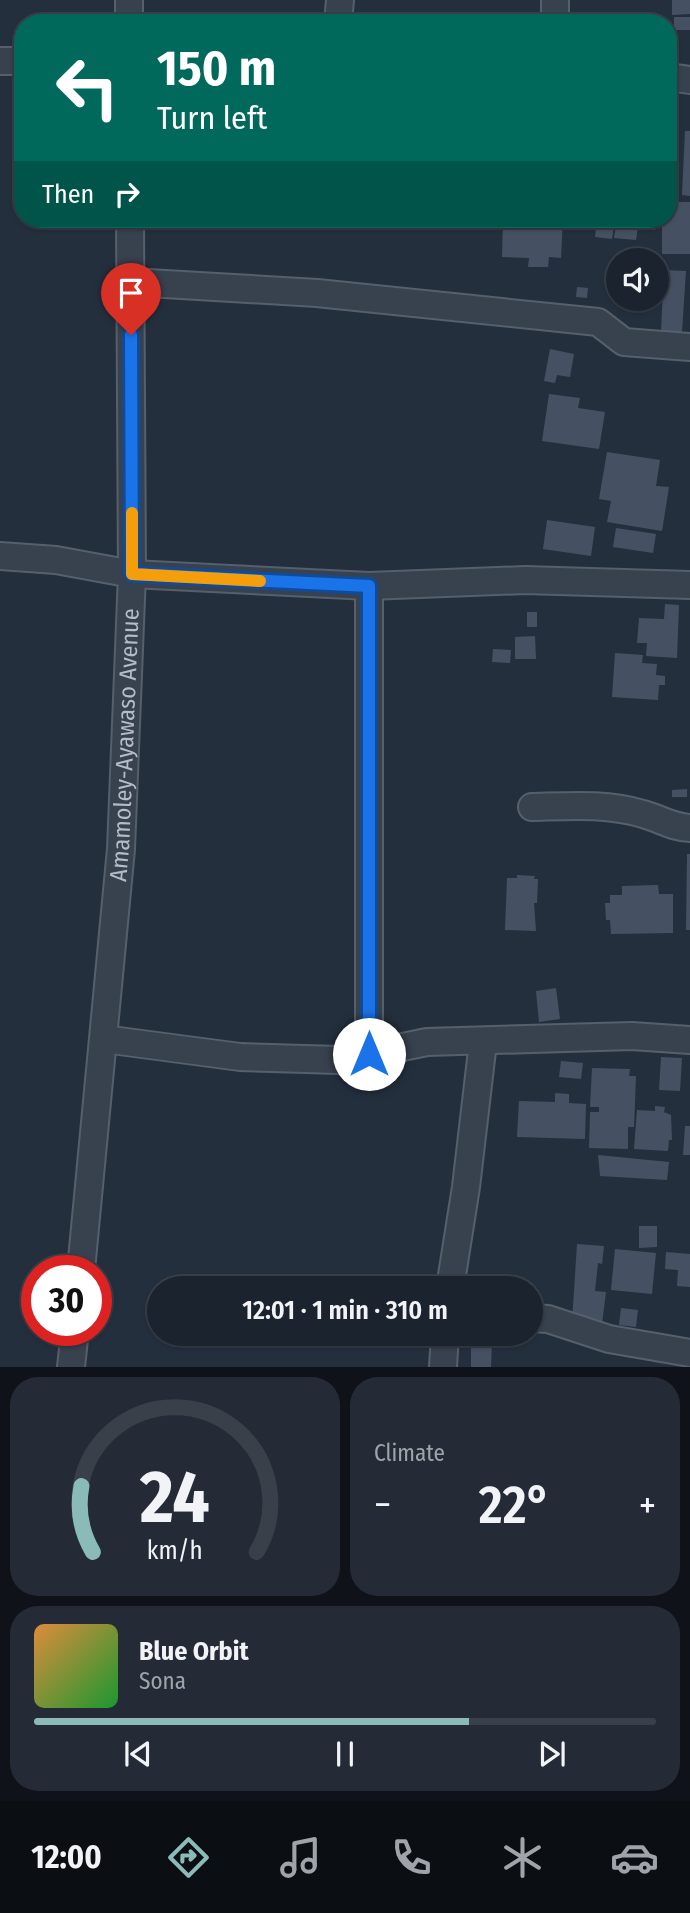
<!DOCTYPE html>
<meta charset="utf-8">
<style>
:root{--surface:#1b232e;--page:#242b36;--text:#f1f3f6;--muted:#a0a4aa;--line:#39404a;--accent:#8bbbb9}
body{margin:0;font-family:"Fira Sans Condensed",sans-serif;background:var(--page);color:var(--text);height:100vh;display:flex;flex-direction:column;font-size:26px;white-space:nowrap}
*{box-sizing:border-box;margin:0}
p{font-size:23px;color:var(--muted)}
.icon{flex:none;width:38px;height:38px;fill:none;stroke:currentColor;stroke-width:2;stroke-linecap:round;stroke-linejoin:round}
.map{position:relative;height:1367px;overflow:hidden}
.drawer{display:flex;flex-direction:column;gap:10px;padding:10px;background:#0f1319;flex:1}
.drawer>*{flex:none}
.top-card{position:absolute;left:14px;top:14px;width:663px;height:214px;border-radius:28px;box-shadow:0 2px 5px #0004,0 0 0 2px var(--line);background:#00695c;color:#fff;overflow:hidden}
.fabs{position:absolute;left:606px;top:248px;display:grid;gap:14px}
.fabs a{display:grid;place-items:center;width:63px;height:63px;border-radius:50%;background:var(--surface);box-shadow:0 2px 5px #0004,0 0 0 2px var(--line);font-size:35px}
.speed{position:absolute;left:21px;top:1255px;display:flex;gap:14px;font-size:35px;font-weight:700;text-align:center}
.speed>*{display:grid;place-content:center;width:91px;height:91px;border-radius:50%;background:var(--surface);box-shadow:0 2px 5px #0004,0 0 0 2px var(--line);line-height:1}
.speed .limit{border:10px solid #d22;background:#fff;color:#111}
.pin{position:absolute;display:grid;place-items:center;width:60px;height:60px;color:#fff;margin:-72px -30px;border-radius:50% 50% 50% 0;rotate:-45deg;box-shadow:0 0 7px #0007}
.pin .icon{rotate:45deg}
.me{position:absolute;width:77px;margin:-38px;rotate:0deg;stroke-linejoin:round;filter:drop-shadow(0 0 5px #0008)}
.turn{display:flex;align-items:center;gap:24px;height:147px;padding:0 28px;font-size:32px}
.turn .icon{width:91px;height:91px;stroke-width:2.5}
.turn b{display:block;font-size:49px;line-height:60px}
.then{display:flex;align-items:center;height:66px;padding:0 28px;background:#0003;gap:14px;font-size:26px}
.big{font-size:52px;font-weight:600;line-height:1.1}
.drawer .card{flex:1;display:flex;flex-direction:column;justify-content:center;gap:10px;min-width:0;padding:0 24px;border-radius:28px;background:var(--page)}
.drawer .dial{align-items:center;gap:0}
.dial svg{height:182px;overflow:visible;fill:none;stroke:var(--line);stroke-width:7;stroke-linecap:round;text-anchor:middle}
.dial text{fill:var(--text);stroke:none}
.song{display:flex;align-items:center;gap:21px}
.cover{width:84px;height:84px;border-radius:10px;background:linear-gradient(135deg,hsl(30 70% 55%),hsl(130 70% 35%))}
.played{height:7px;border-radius:4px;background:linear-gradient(90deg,var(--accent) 70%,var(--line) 70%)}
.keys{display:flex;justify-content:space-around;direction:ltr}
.heat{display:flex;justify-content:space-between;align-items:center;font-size:38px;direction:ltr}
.drawer .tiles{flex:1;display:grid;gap:10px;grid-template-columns:1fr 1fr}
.card:last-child{grid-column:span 2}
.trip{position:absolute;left:147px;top:1276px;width:396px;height:70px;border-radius:35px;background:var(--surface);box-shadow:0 2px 5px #0004,0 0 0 2px var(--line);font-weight:600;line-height:70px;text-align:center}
.dock{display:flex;height:112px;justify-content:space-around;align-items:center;background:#0b0e12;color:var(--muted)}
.dock .icon{width:49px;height:49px}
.dock .selected{color:var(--accent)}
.dock b{font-size:32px;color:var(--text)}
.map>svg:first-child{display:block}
.building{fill:#455162}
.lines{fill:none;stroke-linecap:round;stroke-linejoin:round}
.minor-casing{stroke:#565f6c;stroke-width:30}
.minor{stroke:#38414e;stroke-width:26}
.route-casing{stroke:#114b97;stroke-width:18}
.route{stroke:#1a73e8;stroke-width:12}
.slow{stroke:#f59e0b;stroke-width:12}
.labels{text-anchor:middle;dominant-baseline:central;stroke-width:7;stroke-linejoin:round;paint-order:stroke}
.street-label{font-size:24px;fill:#b4bcc9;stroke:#1d2633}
</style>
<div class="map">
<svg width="690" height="1367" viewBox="0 0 690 1367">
<rect width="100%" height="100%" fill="#242f3e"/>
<!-- building -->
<path class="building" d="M672,0h18v14l-18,1z
M674,17h16v13h-16z
M685,131h5v65l-8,-1z
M668,162h7l1,35 -8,1z
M668,202h22v52h-28v-35h6z
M503,219h60l-2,39 -12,-1 -1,10h-20l1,-9 -27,-1z
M597,219h18l-3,20 -17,-2z
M617,219h22l-3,21 -22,-2z
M641,219h16l-2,11 -15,-2z
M624,256l30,1 -1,4h-29z
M664,270l22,1 -4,61 -21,-1z
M577,287l11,1 -1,10 -11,-1z
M550,349l24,5 -4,23 -13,-2 -2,8 -11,-2z
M549,394l31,4 -2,10 27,4 -6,37 -57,-8z
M607,452l53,8 -4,26 13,1 -7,44 -55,-9 4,-21 -12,-2z
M547,520l48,7 -4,29 -48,-7z
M616,528l40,6 -3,19 -40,-6z
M665,604l14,1 -2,53 -31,-2 1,-13h-10l2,-25 25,1z
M527,612h10v15h-10z
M535,636l1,23h-21v-22z
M493,649l18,1 -1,13 -18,-1z
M615,653l28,2 -1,8 15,1 -1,11 9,1v9h-6l-1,15 -46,-3z
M687,789v8h-15v-7z
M687,854h3v76h-4z
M517,875l18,1 -1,3h4l-1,24h-3l2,28 -31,-1 2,-52h10z
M658,885l1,9h14v39l-62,1 -1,-14h-4l-1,-17h5v-8h12v-9z
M556,988l4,31 -21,3 -3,-31z
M661,1057l21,1 -2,33 -21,-1z
M561,1061l22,2 -2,16 -22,-2z
M592,1068l38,1 -1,7h7l-2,51h-6v22l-39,-1 1,-36h9v-5h-9z
M555,1093l14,1v9l17,1 -1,35 -68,-2 2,-36 36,1z
M655,1106l10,1 -1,5 7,3 1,25h-3l-1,11 -34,-2 3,-39 18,1z
M685,1126h5v29h-7z
M598,1155l71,7 -2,18 -67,-4z
M639,1226h18v21l-18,1z
M577,1244l27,2 -2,18 -4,-1 -3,28 11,1 -4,32 -30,-2z
M615,1249l41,4 -4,41 -41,-4z
M666,1252l24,2v33l-13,-1 1,-16 -13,-1z
M621,1308l17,2 -2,17 -17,-2z
M471,1343h21l-1,24h-20z"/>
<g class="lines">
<!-- minor casing -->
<g class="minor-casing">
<g id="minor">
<path d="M129,0v23"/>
<path d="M338,23l2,-23"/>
<path d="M555,23v-23"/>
<path d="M0,61h23"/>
<path d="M668,77l22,3"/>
<path d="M131,282l186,11 281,29 26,20 66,5"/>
<path d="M0,556l56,4 76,14 237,12 156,-6 165,5"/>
<path d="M532,807c37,-1 75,-4 111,7 18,5 28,13 47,14"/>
<path d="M104,1039l136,18 99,3 88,-18 205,-6 58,4"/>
<path d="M369,1054v-468"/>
<path id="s1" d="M81,1270l40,-421 11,-275 -2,-355"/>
<path d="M450,1288l16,-101 17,-145"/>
<path d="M530,1318l18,1 61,20 81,14"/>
<path d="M71,1367l4,-37"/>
<path d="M443,1367l2,-33"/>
</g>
</g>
<!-- minor -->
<use href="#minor" class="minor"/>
</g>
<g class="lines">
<!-- route casing -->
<g class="route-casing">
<path id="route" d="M131,335l1,239 237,12v468"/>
</g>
<!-- route -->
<use href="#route" class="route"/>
<!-- slow -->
<path class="slow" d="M132,513v61l128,7"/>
</g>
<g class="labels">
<!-- street labels -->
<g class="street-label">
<text stroke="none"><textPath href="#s1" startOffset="527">Amamoley-Ayawaso Avenue</textPath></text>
</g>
</g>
</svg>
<div class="fabs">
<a><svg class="icon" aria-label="sound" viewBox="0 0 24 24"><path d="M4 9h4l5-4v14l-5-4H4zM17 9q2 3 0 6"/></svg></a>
</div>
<div class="speed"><div class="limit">30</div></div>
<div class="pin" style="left:131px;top:335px;background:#d93025"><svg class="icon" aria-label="arrive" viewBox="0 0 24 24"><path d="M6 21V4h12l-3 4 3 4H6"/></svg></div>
<svg class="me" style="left:369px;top:1054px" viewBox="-20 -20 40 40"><circle r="19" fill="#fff"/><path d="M0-13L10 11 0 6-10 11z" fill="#1a73e8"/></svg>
<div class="trip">12:01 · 1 min · 310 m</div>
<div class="top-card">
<div class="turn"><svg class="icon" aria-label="left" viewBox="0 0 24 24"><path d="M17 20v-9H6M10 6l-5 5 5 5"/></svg><div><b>150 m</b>Turn left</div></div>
<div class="then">Then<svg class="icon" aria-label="right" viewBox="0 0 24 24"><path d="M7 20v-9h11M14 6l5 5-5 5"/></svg></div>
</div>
</div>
<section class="drawer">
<div class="tiles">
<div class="card dial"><svg viewBox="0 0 100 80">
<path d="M14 69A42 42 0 1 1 86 69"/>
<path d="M14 69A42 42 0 0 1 9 40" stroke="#8bbbb9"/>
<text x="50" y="56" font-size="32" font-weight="700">24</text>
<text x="50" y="72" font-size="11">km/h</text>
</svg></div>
<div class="card"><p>Climate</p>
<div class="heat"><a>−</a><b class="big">22°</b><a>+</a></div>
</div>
<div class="card">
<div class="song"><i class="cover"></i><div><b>Blue Orbit</b><p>Sona</p></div></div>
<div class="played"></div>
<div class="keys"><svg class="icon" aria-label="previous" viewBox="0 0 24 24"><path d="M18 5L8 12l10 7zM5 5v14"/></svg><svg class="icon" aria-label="pause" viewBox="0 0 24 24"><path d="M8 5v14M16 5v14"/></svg><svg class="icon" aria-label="next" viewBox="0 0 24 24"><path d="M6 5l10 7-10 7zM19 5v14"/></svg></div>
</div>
</div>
</section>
<nav class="dock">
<b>12:00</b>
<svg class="icon selected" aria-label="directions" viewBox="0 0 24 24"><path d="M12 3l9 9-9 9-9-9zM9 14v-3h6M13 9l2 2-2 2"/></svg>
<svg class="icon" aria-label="music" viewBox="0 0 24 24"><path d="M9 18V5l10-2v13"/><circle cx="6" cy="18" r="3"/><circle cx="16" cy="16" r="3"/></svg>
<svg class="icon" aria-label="phone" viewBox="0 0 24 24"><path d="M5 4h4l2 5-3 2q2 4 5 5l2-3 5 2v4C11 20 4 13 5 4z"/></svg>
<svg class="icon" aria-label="climate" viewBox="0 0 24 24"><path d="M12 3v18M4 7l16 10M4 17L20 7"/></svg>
<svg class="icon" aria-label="car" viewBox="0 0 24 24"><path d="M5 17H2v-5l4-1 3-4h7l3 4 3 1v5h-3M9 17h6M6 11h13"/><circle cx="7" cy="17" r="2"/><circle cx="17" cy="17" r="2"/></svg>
</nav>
